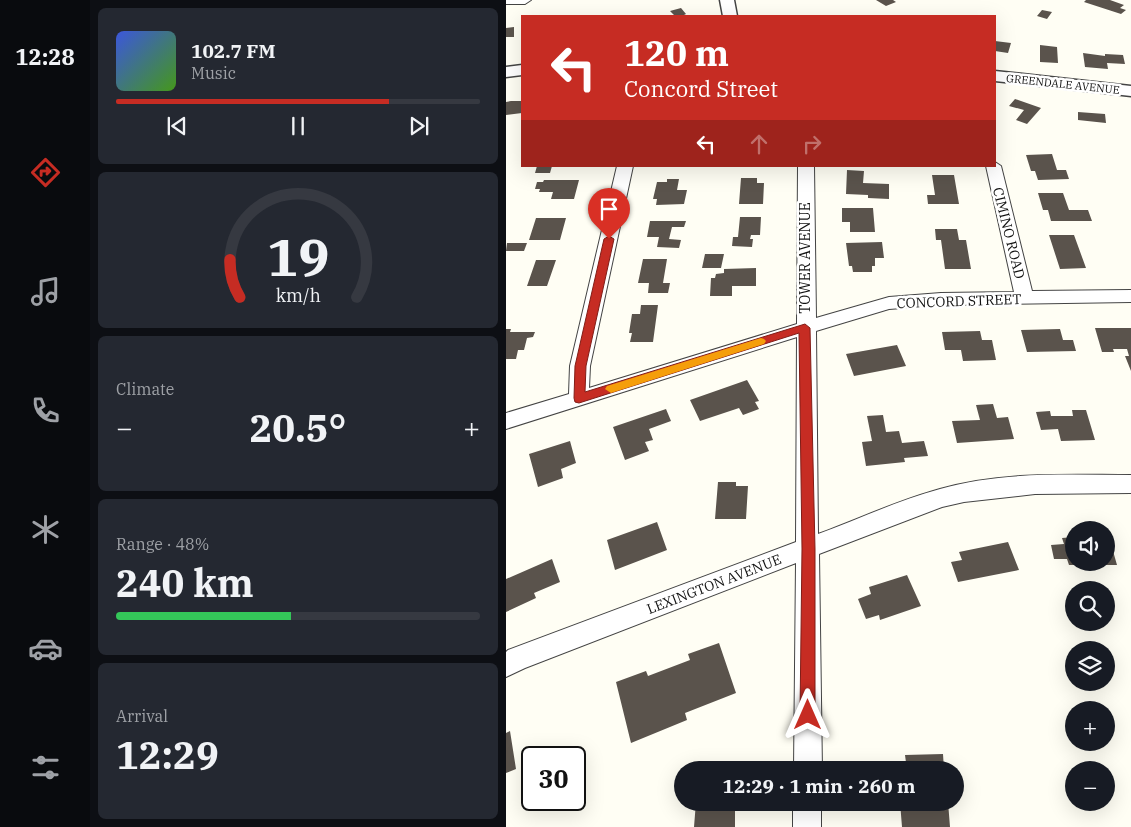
<!DOCTYPE html>
<meta charset="utf-8">
<style>
:root{--surface:#171b24;--page:#242831;--text:#f1f3f6;--muted:#9ea1a6;--line:#363941;--accent:#c62c23}
body{margin:0;font-family:"IBM Plex Serif",serif;background:var(--page);color:var(--text);height:100vh;display:flex;flex-direction:column;font-size:19px;white-space:nowrap}
*{box-sizing:border-box;margin:0}
p{font-size:16px;color:var(--muted)}
.icon{flex:none;width:28px;height:28px;fill:none;stroke:currentColor;stroke-width:2;stroke-linecap:round;stroke-linejoin:round}
.map{position:relative;flex:1;overflow:hidden}
.panel{display:flex;flex-direction:column;gap:8px;padding:8px;background:#0d0f14;width:416px}
.panel>*{flex:none}
.banner{position:absolute;left:15px;top:15px;width:475px;height:152px;border-radius:0px;box-shadow:0 5px 20px #0002;background:#c62c23;color:#fff;overflow:hidden}
.controls{position:absolute;left:559px;top:521px;display:grid;gap:10px}
.controls a{display:grid;place-items:center;width:50px;height:50px;border-radius:50%;background:var(--surface);box-shadow:0 5px 20px #0002;font-size:25px}
.speed{position:absolute;left:15px;top:746px;display:flex;gap:10px;font-size:25px;font-weight:700;text-align:center}
.speed>*{display:grid;place-content:center;width:65px;height:65px;border-radius:50%;background:var(--surface);box-shadow:0 5px 20px #0002;line-height:1}
.speed .limit{border:2px solid #111;border-radius:8px;background:#fff;color:#111}
.pin{position:absolute;display:grid;place-items:center;width:42px;height:42px;color:#fff;margin:-51px -21px;border-radius:50% 50% 50% 0;rotate:-45deg;box-shadow:0 0 5px #0007}
.pin .icon{rotate:45deg}
.me{position:absolute;width:55px;margin:-28px;rotate:0deg;stroke-linejoin:round;filter:drop-shadow(0 0 4px #0008)}
.turn{display:flex;align-items:center;gap:18px;height:105px;padding:0 20px;font-size:22px}
.turn .icon{width:65px;height:65px;stroke-width:2.5}
.turn b{display:block;font-size:35px;line-height:42px}
.lanes{display:flex;align-items:center;height:48px;padding:0 20px;background:#0003;justify-content:center;gap:25px;direction:ltr}
.lanes .off{opacity:.35}
.big{font-size:38px;font-weight:700;line-height:1.1}
.panel .tile{flex:1;display:flex;flex-direction:column;justify-content:center;gap:8px;min-width:0;padding:0 18px;border-radius:8px;background:var(--page)}
.panel .dial{align-items:center;gap:0}
.dial svg{height:130px;overflow:visible;fill:none;stroke:var(--line);stroke-width:7;stroke-linecap:round;text-anchor:middle}
.dial text{fill:var(--text);stroke:none}
.song{display:flex;align-items:center;gap:15px}
.cover{width:60px;height:60px;border-radius:8px;background:linear-gradient(135deg,hsl(230 70% 55%),hsl(100 70% 35%))}
.played{height:5px;border-radius:2px;background:linear-gradient(90deg,var(--accent) 75%,var(--line) 75%)}
.keys{display:flex;justify-content:space-around;direction:ltr}
.heat{display:flex;justify-content:space-between;align-items:center;font-size:28px;direction:ltr}
.charge{height:8px;border-radius:4px;background:linear-gradient(90deg,#34c759 48%,var(--line) 0)}
.trip{position:absolute;left:168px;top:761px;width:290px;height:50px;border-radius:25px;background:var(--surface);box-shadow:0 5px 20px #0002;font-weight:700;line-height:50px;text-align:center}
main{display:flex;flex:1;min-height:0}
.menu{display:flex;flex-direction:column;width:90px;justify-content:space-around;align-items:center;background:#090b0e;color:var(--muted)}
.menu .icon{width:35px;height:35px}
.menu .active{color:var(--accent)}
.menu b{font-size:22px;color:var(--text)}
.map>svg:first-child{display:block}
.building{fill:#5a534c}
.lines{fill:none;stroke-linecap:round;stroke-linejoin:round}
.minor-casing{stroke:#444;stroke-width:2}
.tertiary-casing{stroke:#444;stroke-width:3}
.minor{fill:#fff;fill-rule:evenodd}
.tertiary{fill:#fff;fill-rule:evenodd}
.route{fill:#c62c23;stroke:#811d17}
.slow{fill:#f59e0b}
.labels{text-anchor:middle;dominant-baseline:central;stroke-width:5;stroke-linejoin:round;paint-order:stroke}
.far-street-label{font-size:11px;fill:#111;stroke:#fff}
.street-label{font-size:14px;fill:#111;stroke:#fff}
</style>
<main>
<nav class="menu">
<b>12:28</b>
<svg class="icon active" aria-label="directions" viewBox="0 0 24 24"><path d="M12 3l9 9-9 9-9-9zM9 14v-3h6M13 9l2 2-2 2"/></svg>
<svg class="icon" aria-label="music" viewBox="0 0 24 24"><path d="M9 18V5l10-2v13"/><circle cx="6" cy="18" r="3"/><circle cx="16" cy="16" r="3"/></svg>
<svg class="icon" aria-label="phone" viewBox="0 0 24 24"><path d="M5 4h4l2 5-3 2q2 4 5 5l2-3 5 2v4C11 20 4 13 5 4z"/></svg>
<svg class="icon" aria-label="climate" viewBox="0 0 24 24"><path d="M12 3v18M4 7l16 10M4 17L20 7"/></svg>
<svg class="icon" aria-label="car" viewBox="0 0 24 24"><path d="M5 17H2v-5l4-1 3-4h7l3 4 3 1v5h-3M9 17h6M6 11h13"/><circle cx="7" cy="17" r="2"/><circle cx="17" cy="17" r="2"/></svg>
<svg class="icon" aria-label="filters" viewBox="0 0 24 24"><path d="M4 7h16M4 17h16"/><circle cx="9" cy="7" r="2"/><circle cx="15" cy="17" r="2"/></svg>
</nav>
<section class="panel">
<div class="tile">
<div class="song"><i class="cover"></i><div><b>102.7 FM</b><p>Music</p></div></div>
<div class="played"></div>
<div class="keys"><svg class="icon" aria-label="previous" viewBox="0 0 24 24"><path d="M18 5L8 12l10 7zM5 5v14"/></svg><svg class="icon" aria-label="pause" viewBox="0 0 24 24"><path d="M8 5v14M16 5v14"/></svg><svg class="icon" aria-label="next" viewBox="0 0 24 24"><path d="M6 5l10 7-10 7zM19 5v14"/></svg></div>
</div>
<div class="tile dial"><svg viewBox="0 0 100 80">
<path d="M14 69A42 42 0 1 1 86 69"/>
<path d="M14 69A42 42 0 0 1 8 46" stroke="#c62c23"/>
<text x="50" y="56" font-size="32" font-weight="700">19</text>
<text x="50" y="72" font-size="11">km/h</text>
</svg></div>
<div class="tile"><p>Climate</p>
<div class="heat"><a>−</a><b class="big">20.5°</b><a>+</a></div>
</div>
<div class="tile"><p>Range · 48%</p><b class="big">240 km</b><div class="charge"></div></div>
<div class="tile"><p>Arrival</p><b class="big">12:29</b></div>
</section>
<div class="map">
<svg width="625" height="827" viewBox="0 0 625 827">
<rect width="100%" height="100%" fill="#fffef4"/>
<!-- building -->
<path class="building" d="M370,0h17l3,2 -10,4z
M580,0h24l14,5 -4,3 6,2 -5,4 -37,-12z
M175,8l5,6 -2,1 1,1h-10l-5,-5z
M536,10l10,2 -5,7 -10,-3z
M8,27v10h-8v-9z
M489,41l16,2 -3,10 -13,-2z
M534,45l17,2 1,16 -18,-1z
M577,53l22,3v-2l18,1 2,9 -18,-1 1,6 -23,-2z
M509,99l26,9 -14,16 -11,-4 8,-10 -15,-4z
M5,101h11v12l-16,2v-13z
M572,112l27,2 1,9 -28,-3z
M546,154l5,16h9l3,9 -31,1 -3,-9h-4l-5,-16z
M31,166h15l-2,7h-15z
M341,170l17,1 -1,12 26,1v15l-21,-1v-3l-22,-1z
M426,175h22l5,29h-31l-1,-9h8z
M235,178h16v5h7l-1,21h-24z
M161,179h12l-2,11h10l-3,14 -28,1 1,-6h-4l4,-17h10z
M38,180h35l-5,19h-23l2,-7h-14l1,-3h-5l2,-7h6z
M532,193h25l6,17h19l4,11h-41l-3,-11h-5z
M336,208h31l2,24h-25v-10h-8z
M234,217h21l-1,18h-9l-1,4h3l-1,8 -20,-1 1,-9h5z
M30,218h30l-6,22h-31z
M144,221h36l-2,6h-12l-3,12 12,1 -2,8 -22,-1 2,-10h-12z
M429,229h22l2,11h7l5,29h-26l-4,-29h-5z
M543,235h25l12,33 -26,1z
M376,242l2,16h-9v8h-3v6h-19l-1,-6h-3l-3,-23z
M1,243h20l-3,8h-18z
M199,254h19l-3,14h-19z
M137,259h24l-4,24h7l-2,10h-20l1,-10h-11z
M30,260h20l-9,26h-20z
M250,268v18h-24v10h-22l1,-18h4l1,-4 8,-1v-4z
M135,305h17l-5,37h-23l2,-9h-3l3,-19h8z
M589,328h36v43l-6,-15h4l-2,-7h-14l1,3h-12z
M0,329h5l-1,3h25l-2,5 -6,1 -3,12h-6l-2,9h-10z
M554,329l3,11h10l3,11 -49,1 -6,-22z
M474,331l2,9h10l4,20 -33,1 -2,-11h-16l-3,-18z
M391,345l9,21 -52,10 -8,-22z
M241,380l12,21 -4,1 4,7 -16,6 -4,-7 -39,13 -10,-21z
M487,404l4,14 11,-1 6,22 -57,4 -5,-22 28,-1 -4,-15z
M160,409l5,12 -22,8 4,11 -8,2 4,9 -24,9 -12,-33z
M566,410h14l9,30 -34,1 -3,-12 -17,1 -5,-18 14,-1 1,5h22z
M377,415l3,17 13,-1 3,12 22,-2 4,15 -24,2 1,4 -39,4 -4,-24 10,-1 -5,-25z
M64,441l6,22 -15,6 2,9 -25,9 -9,-33z
M212,482h18v4h12l-2,33h-31z
M151,522l10,28 -52,20 -8,-30z
M568,537v25h32v-25h3l8,28h-48l-2,-6h-13l-3,-14 13,-1 -2,-6z
M502,542l11,28 -61,12 -7,-20 11,-2 -3,-8z
M46,559l8,23 -26,11 2,5 -30,14v-33z
M401,575l14,31 -41,14 -1,-5 -13,4 -8,-20 13,-5 -2,-7z
M213,643l17,50 -51,20 2,7 -56,23 -15,-61 30,-11 2,5 42,-16 -2,-6z
M4,731l6,38 -10,4v-40z
M437,754l1,16h-37l-2,-15z
M190,802h39v25h-41z
M394,802h48l2,25h-48z"/>
<g class="lines">
<!-- minor casing -->
<g class="minor-casing">
<path id="minor" d="M0,0h25l-6,4h-19z
M489,162l6,4 31,125 99,-1v12l-190,3 -52,4 -73,22 2,203c41,-15 81,-34 122,-45 62,-18 128,-14 191,-14v18l-96,1 -71,8 -22,5 -123,47 3,216h-28l2,-207 -271,105 -19,9v-25l2,-2 288,-108 1,-205 -291,92v-16l63,-19 1,-28 47,-200h16l-43,200 -1,22 208,-64 1,-158h16l2,152 73,-21 52,-4 73,-1 -28,-126h9z
M287,802h28v25h-28z"/>
</g>
<!-- tertiary casing -->
<g class="tertiary-casing">
<path id="tertiary" d="M214,0h14l3,16h-14z
M16,65v10l-16,2v-10z
M489,71l136,15v10l-136,-15z"/>
</g>
<!-- minor -->
<use href="#minor" class="minor"/>
<!-- tertiary -->
<use href="#tertiary" class="tertiary"/>
</g>
<!-- route -->
<path class="route" d="M103,236l5,3 -28,127 -1,26 220,-68 5,4 5,221v166l-2,5 -5,2 -5,-2 -3,-5 2,-166 -3,-216 -220,70 -4,-1 -1,-4 1,-32 29,-127z"/>
<!-- slow -->
<path class="slow" d="M255,338l3,1 2,2 -2,3 -153,49 -6,-4 2,-3z"/>
<g class="labels">
<!-- far-street labels -->
<g class="far-street-label">
<text transform="translate(557 84) rotate(6)">GREENDALE AVENUE</text>
</g>
<!-- street labels -->
<g class="street-label">
<text transform="translate(503 233) rotate(76)">CIMINO ROAD</text>
<text transform="translate(299 258) rotate(-90)">TOWER AVENUE</text>
<text transform="translate(453 301) rotate(-2)">CONCORD STREET</text>
<text transform="translate(208 584) rotate(-21)">LEXINGTON AVENUE</text>
</g>
</g>
</svg>
<div class="controls">
<a><svg class="icon" aria-label="sound" viewBox="0 0 24 24"><path d="M4 9h4l5-4v14l-5-4H4zM17 9q2 3 0 6"/></svg></a>
<a><svg class="icon" aria-label="search" viewBox="0 0 24 24"><circle cx="10" cy="10" r="6"/><path d="M15 15l6 6"/></svg></a>
<a><svg class="icon" aria-label="layers" viewBox="0 0 24 24"><path d="M12 4l9 5-9 5-9-5zM3 14l9 5 9-5"/></svg></a>
<a>+</a>
<a>−</a>
</div>
<div class="speed"><div class="limit">30</div></div>
<div class="pin" style="left:103px;top:239px;background:#d93025"><svg class="icon" aria-label="arrive" viewBox="0 0 24 24"><path d="M6 21V4h12l-3 4 3 4H6"/></svg></div>
<svg class="me" style="left:302px;top:715px" viewBox="-20 -20 40 40"><path d="M0-17L14 15 0 8-14 15z" fill="#c62c23" stroke="#fff" stroke-width="4"/></svg>
<div class="trip">12:29 · 1 min · 260 m</div>
<div class="banner">
<div class="turn"><svg class="icon" aria-label="left" viewBox="0 0 24 24"><path d="M17 20v-9H6M10 6l-5 5 5 5"/></svg><div><b>120 m</b>Concord Street</div></div>
<div class="lanes"><svg class="icon" aria-label="left" viewBox="0 0 24 24"><path d="M17 20v-9H6M10 6l-5 5 5 5"/></svg><svg class="icon off" aria-label="ahead" viewBox="0 0 24 24"><path d="M12 20V5M6 11l6-6 6 6"/></svg><svg class="icon off" aria-label="right" viewBox="0 0 24 24"><path d="M7 20v-9h11M14 6l5 5-5 5"/></svg></div>
</div>
</div>
</main>
